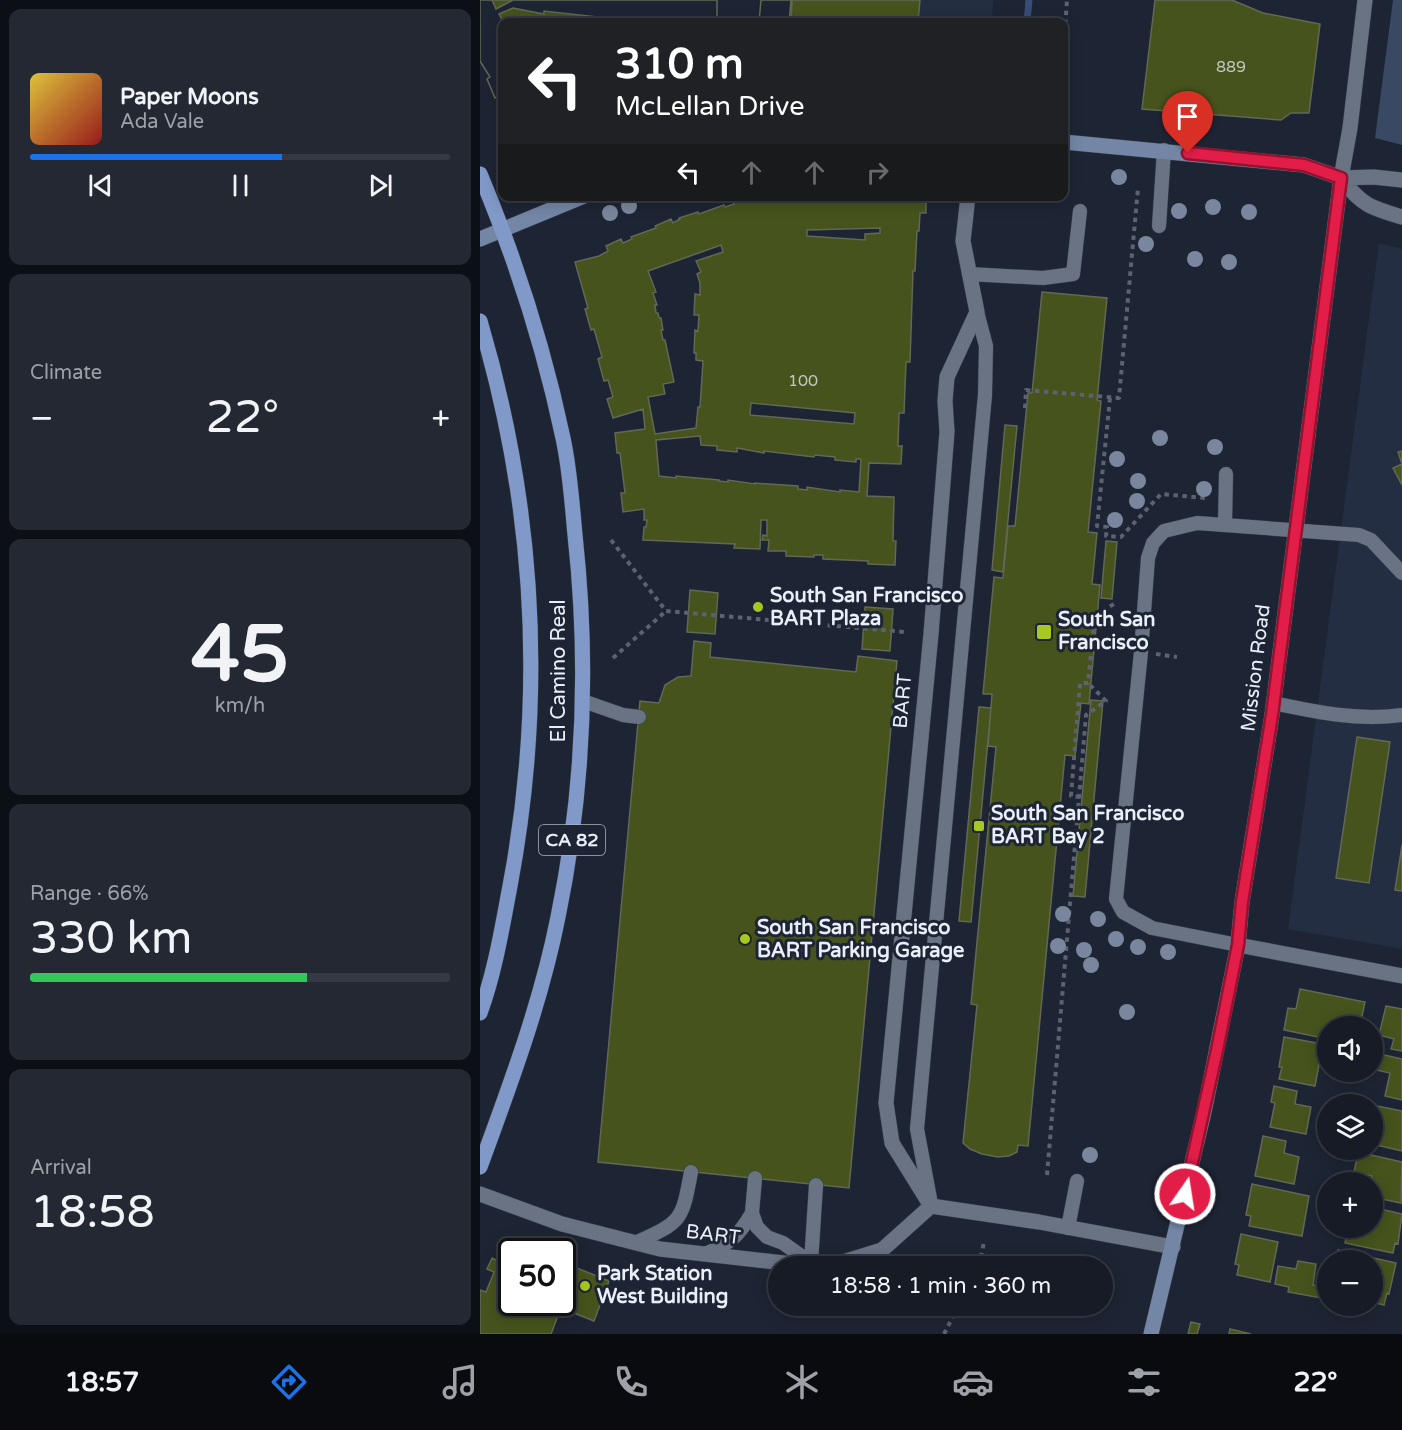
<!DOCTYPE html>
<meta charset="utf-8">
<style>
:root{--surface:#161b26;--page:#232832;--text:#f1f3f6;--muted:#9ea1a7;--line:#353943;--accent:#1a73e8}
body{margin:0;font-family:"Varela Round",sans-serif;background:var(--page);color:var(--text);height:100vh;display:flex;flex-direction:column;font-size:22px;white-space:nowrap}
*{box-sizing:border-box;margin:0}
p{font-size:20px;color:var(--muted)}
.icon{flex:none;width:33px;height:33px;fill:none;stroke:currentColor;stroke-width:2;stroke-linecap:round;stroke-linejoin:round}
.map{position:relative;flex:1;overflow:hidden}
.side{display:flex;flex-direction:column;gap:9px;padding:9px;background:#0c0f15;width:480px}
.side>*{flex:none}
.banner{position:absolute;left:18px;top:18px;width:570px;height:183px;border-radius:12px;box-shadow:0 3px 15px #0003,0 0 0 2px var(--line);background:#202124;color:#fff;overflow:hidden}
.controls{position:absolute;left:837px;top:1016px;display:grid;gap:12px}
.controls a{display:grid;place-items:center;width:66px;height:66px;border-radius:50%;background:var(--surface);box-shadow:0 3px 15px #0003,0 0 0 2px var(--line);font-size:30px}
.speed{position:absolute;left:18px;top:1238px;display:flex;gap:12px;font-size:30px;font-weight:700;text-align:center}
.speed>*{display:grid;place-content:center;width:78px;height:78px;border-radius:50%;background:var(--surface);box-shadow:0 3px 15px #0003,0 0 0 2px var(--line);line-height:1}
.speed .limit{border:3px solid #111;border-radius:9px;background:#fff;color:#111}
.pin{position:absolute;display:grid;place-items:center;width:51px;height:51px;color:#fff;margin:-62px -26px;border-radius:50% 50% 50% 0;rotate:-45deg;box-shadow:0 0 6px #0007}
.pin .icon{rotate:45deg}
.me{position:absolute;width:66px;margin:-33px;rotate:13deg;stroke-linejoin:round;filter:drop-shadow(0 0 4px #0008)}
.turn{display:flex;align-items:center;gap:21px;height:126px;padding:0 18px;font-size:27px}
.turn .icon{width:78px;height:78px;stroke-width:2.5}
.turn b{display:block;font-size:42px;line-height:51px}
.lanes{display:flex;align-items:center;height:57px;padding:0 18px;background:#0003;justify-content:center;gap:30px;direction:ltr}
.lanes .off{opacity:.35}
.big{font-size:45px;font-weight:600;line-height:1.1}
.side .tile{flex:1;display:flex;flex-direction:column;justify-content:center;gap:9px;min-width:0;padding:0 21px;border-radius:12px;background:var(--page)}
.side .dial{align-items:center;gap:0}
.dial b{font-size:78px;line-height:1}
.song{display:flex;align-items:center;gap:18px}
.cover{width:72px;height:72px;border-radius:9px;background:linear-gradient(135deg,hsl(50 70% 55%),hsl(0 70% 35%))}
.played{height:6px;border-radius:3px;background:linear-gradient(90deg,var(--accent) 60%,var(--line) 60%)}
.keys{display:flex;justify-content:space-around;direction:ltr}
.heat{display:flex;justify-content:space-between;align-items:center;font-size:33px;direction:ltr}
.charge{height:9px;border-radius:4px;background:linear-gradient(90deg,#34c759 66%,var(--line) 0)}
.trip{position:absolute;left:288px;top:1256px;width:345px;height:60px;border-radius:30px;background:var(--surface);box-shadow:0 3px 15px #0003,0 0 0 2px var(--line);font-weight:600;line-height:60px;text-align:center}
.menu{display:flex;height:96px;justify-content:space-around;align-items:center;background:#090b0f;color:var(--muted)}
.menu .icon{width:42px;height:42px}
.menu .on{color:var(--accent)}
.menu b{font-size:27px;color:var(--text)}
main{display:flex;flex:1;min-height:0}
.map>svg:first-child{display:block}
.built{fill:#232e42}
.green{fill:#394863}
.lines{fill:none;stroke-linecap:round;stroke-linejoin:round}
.stream{stroke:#364d7a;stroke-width:7}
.building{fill:#46531c;stroke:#626855;stroke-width:1.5;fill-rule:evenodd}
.service-casing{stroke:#393f4b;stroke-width:15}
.minor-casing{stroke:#393f4b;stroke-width:16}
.tertiary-casing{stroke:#393f4b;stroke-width:16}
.secondary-casing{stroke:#393f4b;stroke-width:16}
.primary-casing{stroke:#393f4b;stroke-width:16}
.path{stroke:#5c6270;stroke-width:4;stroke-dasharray:4.5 4.5;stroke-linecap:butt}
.service{stroke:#697384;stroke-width:14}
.minor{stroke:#697384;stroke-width:15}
.tertiary{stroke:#697384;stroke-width:15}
.secondary{stroke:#7486a6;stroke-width:15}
.primary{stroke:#8099c8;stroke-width:15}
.tree{fill:#7a869d}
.route-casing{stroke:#92132f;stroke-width:15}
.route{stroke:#e11d48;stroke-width:10}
.poi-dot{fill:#a7c820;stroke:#1d2433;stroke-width:2}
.labels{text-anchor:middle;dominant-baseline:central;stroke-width:6;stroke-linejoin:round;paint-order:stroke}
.number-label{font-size:16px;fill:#c0c8c2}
.shield{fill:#1d2433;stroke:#acb2be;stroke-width:1.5}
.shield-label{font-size:18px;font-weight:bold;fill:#e9eff9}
.poi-label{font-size:20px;font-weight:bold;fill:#e9eff9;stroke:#1d2433;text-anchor:start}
.street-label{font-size:20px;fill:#e9eff9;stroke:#1d2433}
</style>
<main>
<section class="side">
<div class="tile">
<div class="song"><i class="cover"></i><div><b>Paper Moons</b><p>Ada Vale</p></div></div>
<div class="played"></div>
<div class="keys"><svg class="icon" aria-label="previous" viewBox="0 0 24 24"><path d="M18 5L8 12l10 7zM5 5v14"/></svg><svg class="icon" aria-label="pause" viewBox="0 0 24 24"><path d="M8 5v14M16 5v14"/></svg><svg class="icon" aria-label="next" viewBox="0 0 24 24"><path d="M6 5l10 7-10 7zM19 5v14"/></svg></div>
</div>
<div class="tile"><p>Climate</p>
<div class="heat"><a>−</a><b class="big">22°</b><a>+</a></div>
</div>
<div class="tile dial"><b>45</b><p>km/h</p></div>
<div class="tile"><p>Range · 66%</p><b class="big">330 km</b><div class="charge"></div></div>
<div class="tile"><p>Arrival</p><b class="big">18:58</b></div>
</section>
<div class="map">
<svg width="922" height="1334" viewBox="0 0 922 1334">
<rect width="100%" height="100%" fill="#1d2433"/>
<!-- built -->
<path class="built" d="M312,0h201l-1,22h-202z
M899,243l23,6v700l-114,-20z"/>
<!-- green -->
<path class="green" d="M913,0h9v145l-27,-7z"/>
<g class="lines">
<!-- stream -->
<path class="stream" d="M547,22l2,-22"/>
</g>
<!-- building -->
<path class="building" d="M0,0h12l4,9 17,-9h204v22h-46l-28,-2v2l-99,-11v3l-31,-6 -14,6 4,8 -1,89 -4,-15 -3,2 -8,-19 3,-2 -10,-16z
M0,0h237v22h-215v89l-4,-15 -3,2 -8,-19 3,-2 -10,-16z
M281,0h30l-2,22h-30z
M281,0h30l-2,22h-30z
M312,0h128l-2,22h-127z
M675,0h77l31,13 57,11 -11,89h-18l-10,7 -139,-11z
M277,196h169v17h-6l-1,18h-2l-2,40h-2l-3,91h-4l-2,51h-5l-1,33h4l-1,18 -32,-1 -2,33 27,1 -1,44h3l-1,24 -27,-1v-3l-45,-2v-4h-9v2l-28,-1v-5h-18l1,-11h-7l1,-5 4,1v-16h-6l-1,29 -26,-1 1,-4 -92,-4 1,-13h2l1,-7h-3v-11l-21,3 -2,-19h4l-5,-40h-3l-2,-20 30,-4 -2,-20 -30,9 -6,-19 6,-2 -5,-17 -4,1 -6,-22 4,-2 -8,-28 -3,1 -6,-21 3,-1 -13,-46 24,-6 9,-5 -2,-5 15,-7 2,4 9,-4 -1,-2 25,-9 -1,-2 16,-7 2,4 7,-4 -1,-1 19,-6 1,2 25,-9 1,2 9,-3 -1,-3zM400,228v5l-15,1v6l-58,-4v-6zM241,245l2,7 -27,9 5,11 -4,2 3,9v12l-5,-1 -1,21h5l-1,16 -3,-1 -1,23h2v7l7,1 -3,46h-2l-2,21 -41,6 -7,-37 17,-3 -2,-10 11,-2 -9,-42h-2l-2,-10h2l-2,-12h-2l-1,-5h-2l-1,-8h2l-4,-12 3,-1 -8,-21zM271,403l104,10 -1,11 -104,-9zM220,436l1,9 16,1v4l20,2v-4l27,5v-2l50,6 1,-2 20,2v3l21,2v-3h5l-2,33 -19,-2v2l-33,-5v3l-9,-1v-3l-43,-3v1l-27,-4v2l-9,-1v-1l-43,-4v2l-17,-2 -3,-36z
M562,292l65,6 -10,102 4,1 -13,131 9,1 -5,51 8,1 -11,119 -8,-1 -6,53 -10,-1 -37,391 -10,-1 -1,7 -8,4 -11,1 -16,-3 -12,-5 -7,-6 14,-138 -6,-1 25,-257 -8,-1 4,-52h-9l11,-117 9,1 5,-52h7l13,-133h4z
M525,425l12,1 -14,146 -11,-2z
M922,451v34l-9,-17 9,-4 -4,-12z
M626,541l11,1 -5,57 -11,-1z
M210,590l28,3 -3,41 -28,-2z
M385,607l28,2 -3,42 -28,-2z
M214,641l17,2 -1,14 146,15 2,-16 39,5 -48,527 -251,-26 42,-461 19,2 6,-18 13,-8 13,-1z
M611,700l12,1 -18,196 -12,-1z
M499,707l12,1 -20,214 -12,-1z
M877,737l33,5 -21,141 -33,-5z
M922,845v46l-7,-1z
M820,989l65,13 -5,24h-32v13l-44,-9 4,-22 8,1z
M906,1006l16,3v42l-11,-2 3,-10 -15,-4z
M804,1037l39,7 -8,42 -36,-7 3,-12h-3z
M900,1054l22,5v41l-17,-4 5,-23 -14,-3z
M794,1086l23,5 -2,13 16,3 -5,27 -36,-7 5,-24 -4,-1z
M892,1105l30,6v40l-26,-6 4,-20 -8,-2z
M783,1136l23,5 -2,12 15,4 -5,27 -39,-8z
M878,1152l44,10 -1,41 -29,-6v-21l-18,-4z
M772,1184l57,12 -7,40 -53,-10 2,-10 -5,-1z
M892,1207l30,7 -4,30 -3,-1 -2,10 -48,-10 3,-14 11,2 1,-4h12z
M761,1234l37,8 -8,40 -33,-7 2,-10 -4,-1z
M35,1246h6l14,5h-23v51h50v-40l47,19 -15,40 -33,-13 -10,26h-71v-44l6,2 8,-20 -7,-3 5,-11 6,3 4,-8z
M858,1250l58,13 -7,31 -2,-1 -3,12 -12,-3v-42h-36z
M818,1261l18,3 -3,21 10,1 -2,12 -33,-6 1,-5 -14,-3 3,-18 18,3z
M711,1322l9,2 -3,10h-9z
M750,1329l21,5h-22z"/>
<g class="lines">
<!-- service casing -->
<g class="service-casing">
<path id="service" d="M679,226l5,-76
M489,274l74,4 30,-4 7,-63
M745,525l1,-51
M103,701l40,14 16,2
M793,703c43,9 85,18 129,12
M758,945l-86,-17 -29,-16 -7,-13 25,-247 7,-94 5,-15 11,-12 33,-8 162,12 12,5 31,33
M275,1178l-3,35 5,14 10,10 16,6 28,20
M451,1204l-14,-75 68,-734 1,-49 -9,-34
M588,1228l9,-47
M155,1243c46,-21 47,-21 56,-71
M225,1254c24,-10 34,-18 47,-41
M331,1263l5,-78"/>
</g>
<!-- minor casing -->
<g class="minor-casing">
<path id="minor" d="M861,178l9,-50 15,-128
M451,1206l-39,-63 -6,-40 45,-469 16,-202 -2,-31 2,-24 30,-65 -14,-71 5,-45"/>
</g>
<!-- tertiary casing -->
<g class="tertiary-casing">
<path id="tertiary" d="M861,178c20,27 30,30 61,39
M861,178l33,-1 28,3
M758,945l164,31
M0,1194l82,30 98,25 133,15 47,-1 42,-13 49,-44 108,16 134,25"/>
</g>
<!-- secondary casing -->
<g class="secondary-casing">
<path id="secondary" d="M584,142l240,23 37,13 -69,537 -30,187 -4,43 -34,167 -53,222
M0,239l104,-43"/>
</g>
<!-- primary casing -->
<g class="primary-casing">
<path id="primary" d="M0,174c36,86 64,174 83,264 7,32 9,65 12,97 14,128 9,256 -17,382 -17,86 -48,168 -78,250
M0,321c55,186 66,374 30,565 -8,42 -15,86 -30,127"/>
</g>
<!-- path -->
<path class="path" d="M584,42l3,-42
M630,398l-13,128 10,1 -1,9 15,1 40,-43 44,4
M545,408l1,-18 93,8 19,-210
M131,540l55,71 239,21
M610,647l34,3
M676,654l21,3
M133,658l53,-47
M600,797l-9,-1 9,-113h8l7,-68 19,-11
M567,1175l39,-460 20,-14 -18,-18
M499,1266l5,-24
M464,1334l15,-29"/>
<!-- service -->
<use href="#service" class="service"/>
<!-- minor -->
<use href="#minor" class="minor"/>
<!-- tertiary -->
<use href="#tertiary" class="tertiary"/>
<!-- secondary -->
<use href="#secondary" class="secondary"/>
<!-- primary -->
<use href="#primary" class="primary"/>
</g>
<!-- trees -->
<g class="tree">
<circle cx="639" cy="177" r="8"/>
<circle cx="149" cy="206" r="8"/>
<circle cx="733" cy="207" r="8"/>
<circle cx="699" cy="211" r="8"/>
<circle cx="769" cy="212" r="8"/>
<circle cx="130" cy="213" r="8"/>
<circle cx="666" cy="244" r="8"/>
<circle cx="715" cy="259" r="8"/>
<circle cx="749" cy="262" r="8"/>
<circle cx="680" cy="438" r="8"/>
<circle cx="735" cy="447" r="8"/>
<circle cx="637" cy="459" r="8"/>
<circle cx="658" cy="481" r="8"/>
<circle cx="724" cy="489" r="8"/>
<circle cx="657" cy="501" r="8"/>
<circle cx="635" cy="520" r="8"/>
<circle cx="583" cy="914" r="8"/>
<circle cx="618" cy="919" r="8"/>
<circle cx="636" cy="939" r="8"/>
<circle cx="578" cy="946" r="8"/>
<circle cx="658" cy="947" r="8"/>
<circle cx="604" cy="950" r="8"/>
<circle cx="688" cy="952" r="8"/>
<circle cx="611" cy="965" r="8"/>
<circle cx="647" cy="1012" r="8"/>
<circle cx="610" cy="1155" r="8"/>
</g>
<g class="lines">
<!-- route casing -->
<g class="route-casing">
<path id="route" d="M705,1194l32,-144 21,-105 4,-43 30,-187 69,-537 -37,-13 -116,-12"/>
</g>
<!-- route -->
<use href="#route" class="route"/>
</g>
<!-- markers -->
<g class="poi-dot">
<circle cx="278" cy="607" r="6"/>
<rect x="556" y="624" width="16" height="16" rx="3"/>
<rect x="493" y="820" width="12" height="12" rx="3"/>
<circle cx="265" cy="939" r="6"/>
<circle cx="105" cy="1286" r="6"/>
</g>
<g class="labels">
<!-- number labels -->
<g class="number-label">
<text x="751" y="67">889</text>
<text x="323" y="381">100</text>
</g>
<!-- shield labels -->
<rect class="shield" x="59" y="825" width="66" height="30" rx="4.5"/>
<g class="shield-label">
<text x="92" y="840">CA 82</text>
</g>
<!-- poi labels -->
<g class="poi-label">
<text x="290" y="596">South San Francisco<tspan x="290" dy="23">BART Plaza</tspan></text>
<text x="578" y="620">South San<tspan x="578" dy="23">Francisco</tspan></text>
<text x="511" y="814">South San Francisco<tspan x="511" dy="23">BART Bay 2</tspan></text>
<text x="277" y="928">South San Francisco<tspan x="277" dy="23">BART Parking Garage</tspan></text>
<text x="117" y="1274">Park Station<tspan x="117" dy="23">West Building</tspan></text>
</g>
<!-- street labels -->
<g class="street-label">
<text transform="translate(776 668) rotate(-83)">Mission Road</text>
<text transform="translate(79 671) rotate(-90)">El Camino Real</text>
<text transform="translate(423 701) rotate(-85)">BART</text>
<text transform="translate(233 1235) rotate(7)">BART</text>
</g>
</g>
</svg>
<div class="controls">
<a><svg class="icon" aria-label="sound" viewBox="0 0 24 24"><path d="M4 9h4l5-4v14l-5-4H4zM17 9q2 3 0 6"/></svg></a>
<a><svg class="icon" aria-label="layers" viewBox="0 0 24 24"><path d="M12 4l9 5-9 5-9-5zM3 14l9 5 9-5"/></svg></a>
<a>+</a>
<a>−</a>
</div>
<div class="speed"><div class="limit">50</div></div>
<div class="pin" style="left:708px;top:153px;background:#d93025"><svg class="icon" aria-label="arrive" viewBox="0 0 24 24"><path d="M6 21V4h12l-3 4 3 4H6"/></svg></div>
<svg class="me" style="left:705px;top:1194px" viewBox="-20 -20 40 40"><circle r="17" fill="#e11d48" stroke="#fff" stroke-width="3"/><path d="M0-11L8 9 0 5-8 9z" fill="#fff"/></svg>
<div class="trip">18:58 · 1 min · 360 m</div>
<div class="banner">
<div class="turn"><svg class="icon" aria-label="left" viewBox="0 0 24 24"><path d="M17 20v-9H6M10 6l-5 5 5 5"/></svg><div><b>310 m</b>McLellan Drive</div></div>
<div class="lanes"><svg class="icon" aria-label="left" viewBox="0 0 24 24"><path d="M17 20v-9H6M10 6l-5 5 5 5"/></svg><svg class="icon off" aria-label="ahead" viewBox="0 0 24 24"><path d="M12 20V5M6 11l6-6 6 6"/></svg><svg class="icon off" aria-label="ahead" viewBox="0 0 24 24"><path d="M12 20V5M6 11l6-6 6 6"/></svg><svg class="icon off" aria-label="right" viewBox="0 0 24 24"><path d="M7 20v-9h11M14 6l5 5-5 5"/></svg></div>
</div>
</div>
</main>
<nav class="menu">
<b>18:57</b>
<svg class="icon on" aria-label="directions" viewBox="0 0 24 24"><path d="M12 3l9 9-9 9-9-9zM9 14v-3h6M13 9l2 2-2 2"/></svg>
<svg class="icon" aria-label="music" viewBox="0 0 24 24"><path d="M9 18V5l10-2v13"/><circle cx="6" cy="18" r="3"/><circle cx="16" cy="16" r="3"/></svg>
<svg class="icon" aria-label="phone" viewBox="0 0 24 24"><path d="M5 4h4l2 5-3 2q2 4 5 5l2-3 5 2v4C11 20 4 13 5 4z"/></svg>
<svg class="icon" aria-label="climate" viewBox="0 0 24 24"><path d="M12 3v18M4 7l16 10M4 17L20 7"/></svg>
<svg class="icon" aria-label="car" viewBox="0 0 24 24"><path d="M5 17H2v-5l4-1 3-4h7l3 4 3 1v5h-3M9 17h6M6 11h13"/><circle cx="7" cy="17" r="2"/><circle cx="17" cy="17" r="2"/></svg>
<svg class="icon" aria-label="filters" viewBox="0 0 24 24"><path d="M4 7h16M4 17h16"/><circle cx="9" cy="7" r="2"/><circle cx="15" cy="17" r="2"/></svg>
<b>22°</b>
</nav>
